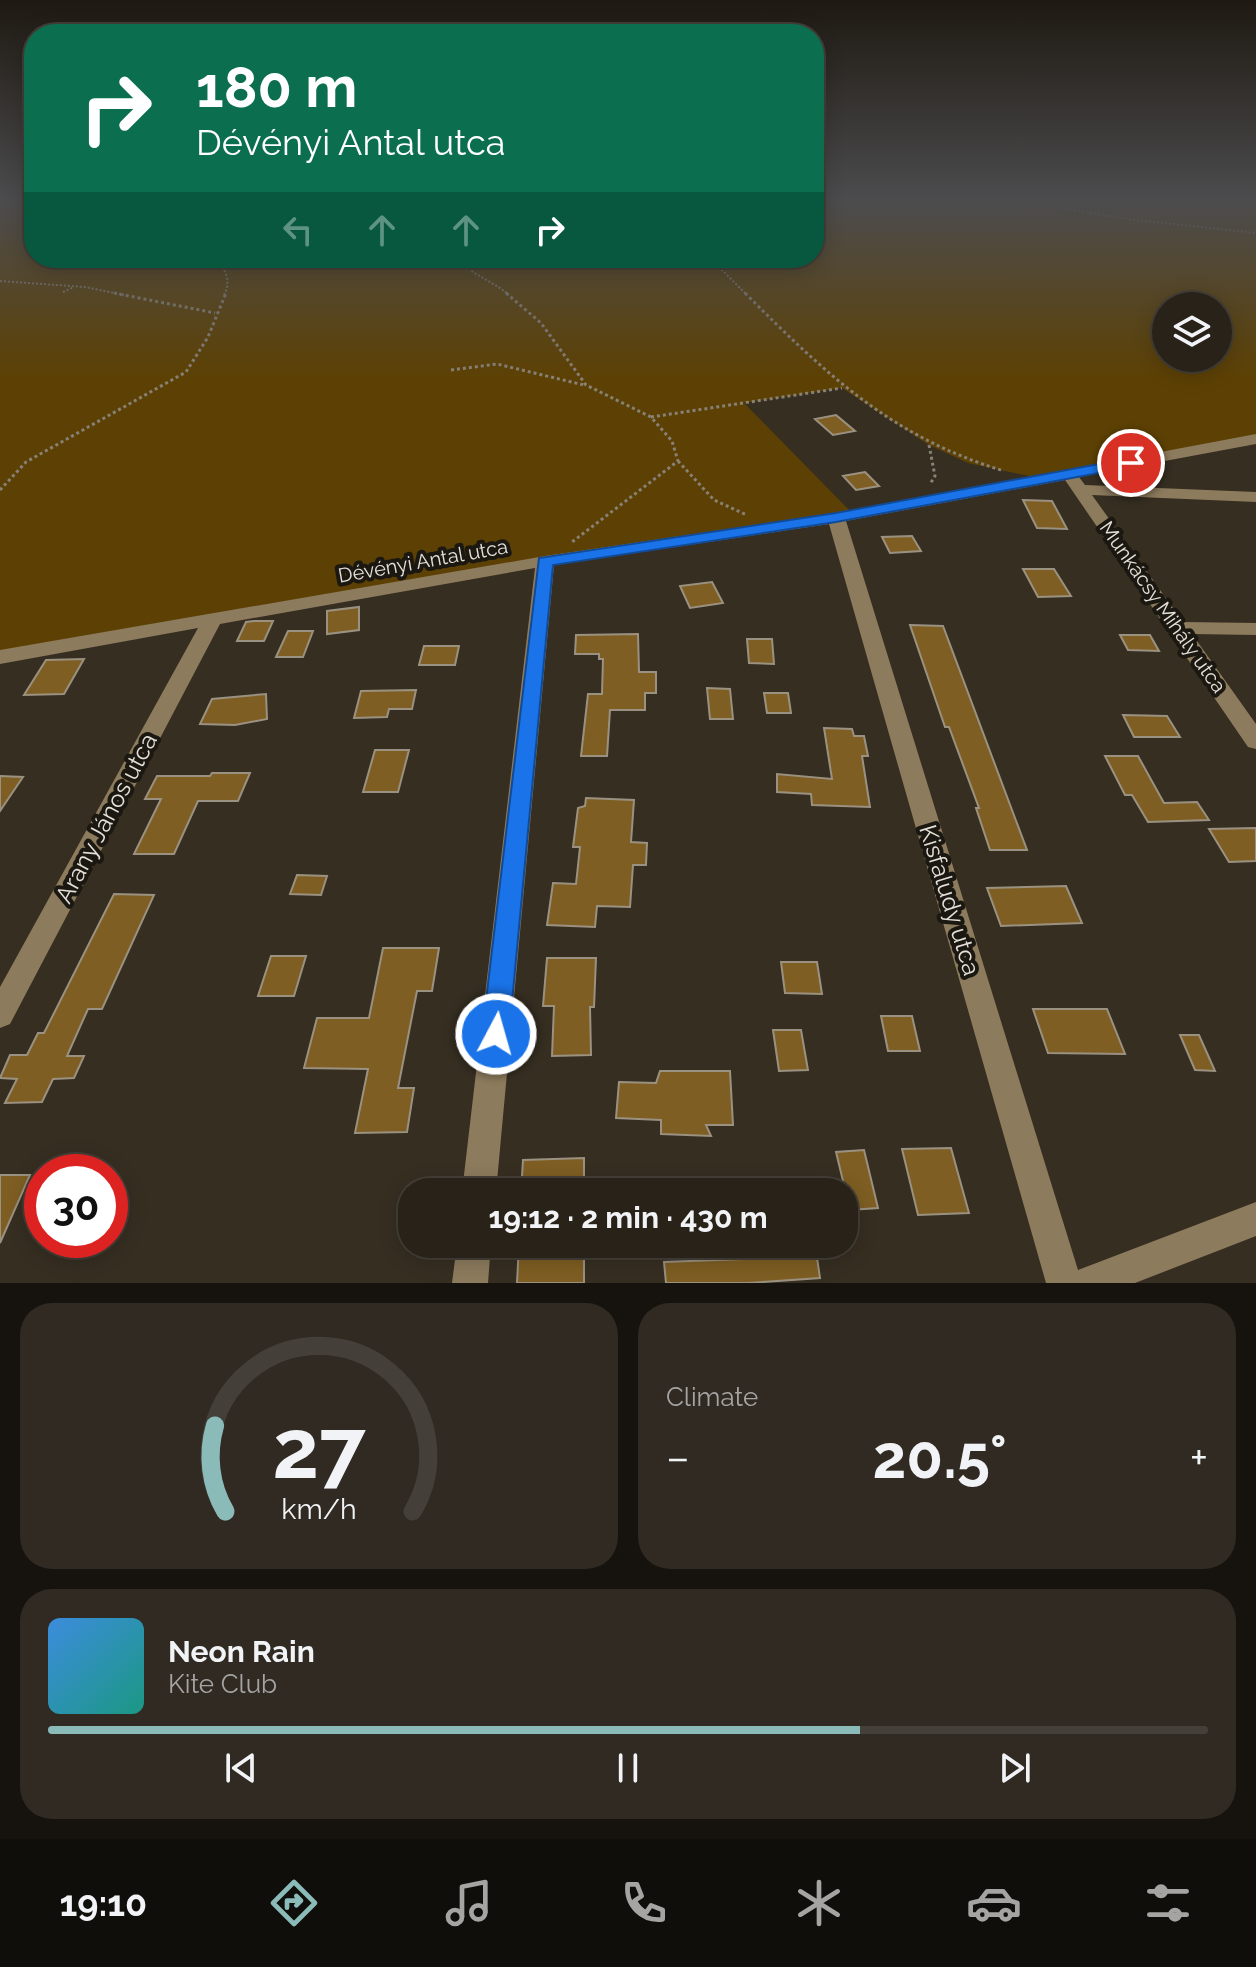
<!DOCTYPE html>
<meta charset="utf-8">
<style>
:root{--surface:#282219;--page:#302a22;--text:#f1f3f6;--muted:#a5a4a2;--line:#443f38;--accent:#8bbbb9}
body{margin:0;font-family:Raleway,sans-serif;background:var(--page);color:var(--text);height:100vh;display:flex;flex-direction:column;font-size:30px;white-space:nowrap}
*{box-sizing:border-box;margin:0}
p{font-size:26px;color:var(--muted)}
.icon{flex:none;width:44px;height:44px;fill:none;stroke:currentColor;stroke-width:2;stroke-linecap:round;stroke-linejoin:round}
.map{position:relative;height:1283px;overflow:hidden}
.drawer{display:flex;flex-direction:column;gap:20px;padding:20px;background:#16130e;flex:1}
.drawer>*{flex:none}
.banner{position:absolute;left:24px;top:24px;width:800px;height:244px;border-radius:32px;box-shadow:0 4px 20px #0003,0 0 0 2px var(--line);background:#0b6e4f;color:#fff;overflow:hidden}
.fabs{position:absolute;left:1152px;top:292px;display:grid;gap:16px}
.fabs a{display:grid;place-items:center;width:80px;height:80px;border-radius:50%;background:var(--surface);box-shadow:0 4px 20px #0003,0 0 0 2px var(--line);font-size:40px}
.speed{position:absolute;left:24px;top:1154px;display:flex;gap:16px;font-size:40px;font-weight:700;text-align:center}
.speed>*{display:grid;place-content:center;width:104px;height:104px;border-radius:50%;background:var(--surface);box-shadow:0 4px 20px #0003,0 0 0 2px var(--line);line-height:1}
.speed .limit{border:12px solid #d22;background:#fff;color:#111}
.pin{position:absolute;display:grid;place-items:center;width:68px;height:68px;color:#fff;margin:-34px;border:4px solid #fff;border-radius:50%;box-shadow:0 2px 8px #0007}
.me{position:absolute;width:88px;margin:-44px;rotate:6deg;stroke-linejoin:round;filter:drop-shadow(0 0 6px #0008)}
.turn{display:flex;align-items:center;gap:28px;height:168px;padding:0 40px;font-size:36px}
.turn .icon{width:104px;height:104px;stroke-width:2.5}
.turn b{display:block;font-size:56px;line-height:68px}
.lanes{display:flex;align-items:center;height:76px;padding:0 40px;background:#0003;justify-content:center;gap:40px;direction:ltr}
.lanes .off{opacity:.35}
.big{font-size:60px;font-weight:700;line-height:1.1}
.drawer .widget{flex:1;display:flex;flex-direction:column;justify-content:center;gap:12px;min-width:0;padding:0 28px;border-radius:32px;background:var(--page)}
.drawer .dial{align-items:center;gap:0}
.dial svg{height:208px;overflow:visible;fill:none;stroke:var(--line);stroke-width:7;stroke-linecap:round;text-anchor:middle}
.dial text{fill:var(--text);stroke:none}
.song{display:flex;align-items:center;gap:24px}
.cover{width:96px;height:96px;border-radius:12px;background:linear-gradient(135deg,hsl(210 70% 55%),hsl(170 70% 35%))}
.played{height:8px;border-radius:4px;background:linear-gradient(90deg,var(--accent) 70%,var(--line) 70%)}
.keys{display:flex;justify-content:space-around;direction:ltr}
.heat{display:flex;justify-content:space-between;align-items:center;font-size:44px;direction:ltr}
.drawer .tiles{flex:1;display:grid;gap:20px;grid-template-columns:1fr 1fr}
.widget:last-child{grid-column:span 2}
.trip{position:absolute;left:398px;top:1178px;width:460px;height:80px;border-radius:32px;background:var(--surface);box-shadow:0 4px 20px #0003,0 0 0 2px var(--line);font-weight:700;line-height:80px;text-align:center}
.tabs{display:flex;height:128px;justify-content:space-around;align-items:center;background:#100e0a;color:var(--muted)}
.tabs .icon{width:56px;height:56px}
.tabs .selected{color:var(--accent)}
.tabs b{font-size:36px;color:var(--text)}
.map>svg:first-child{display:block}
.green{fill:#5d4104;fill-rule:evenodd}
.building{fill:#7e5e22;stroke:#9b9181;stroke-width:2}
.lines{fill:none;stroke-linecap:round;stroke-linejoin:round}
.path-far1{stroke:#888176;stroke-width:2;stroke-dasharray:2 2;stroke-linecap:butt}
.path{stroke:#888176;stroke-width:3;stroke-dasharray:3 3;stroke-linecap:butt}
.minor{fill:#8d7b5d;fill-rule:evenodd}
.route{fill:#1a73e8;stroke:#114b97;stroke-width:2}
.labels{text-anchor:middle;dominant-baseline:central;stroke-width:8;stroke-linejoin:round;paint-order:stroke}
.street-label{font-size:20px;fill:#e5e0d8;stroke:#1b1711}
.near-street-label{font-size:24px;fill:#e5e0d8;stroke:#1b1711}
</style>
<div class="map">
<svg width="1256" height="1283" viewBox="0 0 1256 1283">
<rect width="100%" height="100%" fill="#362e21"/>
<!-- green -->
<path class="green" d="M0,199h34v59h780v-59h442v240l-213,40 -75,-16 -39,-18 -87,-57 -98,15 109,111 -853,141zM1166,306h52v52h-52z"/>
<!-- building -->
<path class="building" d="M836,415l19,16 -22,4 -18,-16z
M865,472l14,14 -23,4 -13,-14z
M1023,500l29,1 15,28 -30,-1z
M912,536l9,15 -31,2 -8,-16z
M1023,569h31l17,27 -33,1z
M712,582l11,21 -33,5 -10,-22z
M359,607v23l-32,4v-23z
M254,621h19l-9,20h-27l9,-19z
M910,625l33,1 84,224h-37l-14,-42h3l-30,-81h-4z
M288,631h25l-10,26h-27z
M638,634l1,38h17v21h-11v17h-35l-3,46h-26l7,-62h14l1,-35h-4v-5h-24l1,-19z
M1120,635h30l9,16 -31,-1z
M747,639h25l2,25 -25,-1z
M424,646h35l-4,19h-36z
M84,659l-20,35 -40,1 22,-35z
M707,688l23,1 3,30h-23z
M416,690l-4,19h-23l-2,8 -33,1 7,-27z
M764,693h24l3,20h-24z
M266,694l1,25 -32,6 -35,-1 12,-25z
M1123,715l44,1 13,21h-46z
M824,728l28,1 2,7h10l4,20h-6l8,51 -58,-2 -1,-11 -34,-2v-18l55,5z
M375,750h34l-11,42h-35z
M1105,756h33l26,47 33,-1 12,18 -61,2 -16,-27h-7z
M212,773h38l-12,28h-40l-24,53h-40l27,-55h-16l12,-23h53z
M0,776l23,1 -23,34z
M586,798l48,2 -3,42 16,1 -1,22h-13l-3,42 -33,-1 -2,21 -48,-2 6,-42 23,1 4,-37h-7l5,-39 7,-2z
M1256,828v33l-27,1 -20,-33z
M297,875l30,1 -6,19 -31,-1z
M1066,886l16,37 -81,3 -14,-38z
M114,894l40,1 -52,114h-14l-21,47h17l-10,22 -21,1 -11,23 -37,1 12,-24 -17,-1 10,-23h17l11,-22h6z
M383,948h56l-7,43h-15l-19,97h16l-7,44 -52,1 13,-64 -64,-1 13,-50h52z
M271,956h35l-12,40h-36z
M547,958h49l-2,49h-4l1,48 -39,1 2,-50h-11z
M781,962h36l5,32 -37,-1z
M1033,1009h74l18,45 -77,-1z
M881,1016h31l8,35h-32z
M773,1030h28l7,40 -29,1z
M1180,1035h19l16,36 -20,-1z
M660,1071h70l3,54h-27l5,11 -50,-2v-14l-45,-2 3,-36 37,1z
M951,1148l18,65 -51,2 -16,-66z
M864,1150l14,58 -28,2 -14,-58z
M584,1158v34h-63l2,-32z
M0,1175h30l-30,68z
M519,1244h65v39h-67z
M769,1244h46l5,34 -71,5h-83l-2,-21 107,-4z"/>
<g class="lines">
<!-- path-far1 -->
<path class="path-far1" d="M1007,199l128,21 121,13
M214,258c11,10 18,22 10,37
M456,258c17,18 34,21 53,37
M710,258l37,37
M0,281l85,6 39,8
M63,292l11,-5"/>
<!-- path -->
<path class="path" d="M114,293l101,20
M506,293l35,30 45,62 65,32 21,24 6,20 -106,81
M745,293c81,81 146,144 259,178
M451,370l46,-6 87,21
M651,417l191,-29
M929,445l6,31 -5,8
M678,461l36,39 33,15
M0,490l26,-28 160,-90 22,-35 18,-44"/>
<!-- minor -->
<path class="minor" d="M1256,434v10l-177,33 6,8 171,7v10l-164,-7 91,127 73,1v12l-64,-1 64,90v25l-8,-2 -183,-267 -219,41 232,749 178,-68v34l-121,47h-89l-217,-759 -275,41 -58,627h-34l73,-624 -315,56 -210,400 -10,4v-41l198,-359 -198,36v-14l545,-94 291,-43z
M457,1244h34l-3,39h-36z"/>
</g>
<!-- sky -->
<linearGradient id="sky" x2="0" y2="1"><stop stop-color="#1e1912"/><stop offset="0.53" stop-color="#4c4c4e"/><stop offset="1" stop-color="#4c4c4e" stop-opacity="0"/></linearGradient>
<rect width="1256" height="378" fill="url(#sky)"/>
<!-- route -->
<path class="route" d="M1131,458l5,2v6l-300,56 -283,43 -44,469 -4,9 -9,4 -10,-4 -4,-9 57,-476 297,-45z"/>
<g class="labels">
<!-- street labels -->
<g class="street-label">
<text transform="translate(423 561) rotate(-10)">Dévényi Antal utca</text>
<text transform="translate(1163 607) rotate(55)">Munkácsy Mihály utca</text>
</g>
<!-- near-street labels -->
<g class="near-street-label">
<text transform="translate(106 818) rotate(-62)">Arany János utca</text>
<text transform="translate(950 900) rotate(73)">Kisfaludy utca</text>
</g>
</g>
</svg>
<div class="fabs">
<a><svg class="icon" aria-label="layers" viewBox="0 0 24 24"><path d="M12 4l9 5-9 5-9-5zM3 14l9 5 9-5"/></svg></a>
</div>
<div class="speed"><div class="limit">30</div></div>
<div class="pin" style="left:1131px;top:463px;background:#d93025"><svg class="icon" aria-label="arrive" viewBox="0 0 24 24"><path d="M6 21V4h12l-3 4 3 4H6"/></svg></div>
<svg class="me" style="left:496px;top:1034px" viewBox="-20 -20 40 40"><circle r="17" fill="#1a73e8" stroke="#fff" stroke-width="3"/><path d="M0-11L8 9 0 5-8 9z" fill="#fff"/></svg>
<div class="trip">19:12 · 2 min · 430 m</div>
<div class="banner">
<div class="turn"><svg class="icon" aria-label="right" viewBox="0 0 24 24"><path d="M7 20v-9h11M14 6l5 5-5 5"/></svg><div><b>180 m</b>Dévényi Antal utca</div></div>
<div class="lanes"><svg class="icon off" aria-label="left" viewBox="0 0 24 24"><path d="M17 20v-9H6M10 6l-5 5 5 5"/></svg><svg class="icon off" aria-label="ahead" viewBox="0 0 24 24"><path d="M12 20V5M6 11l6-6 6 6"/></svg><svg class="icon off" aria-label="ahead" viewBox="0 0 24 24"><path d="M12 20V5M6 11l6-6 6 6"/></svg><svg class="icon" aria-label="right" viewBox="0 0 24 24"><path d="M7 20v-9h11M14 6l5 5-5 5"/></svg></div>
</div>
</div>
<section class="drawer">
<div class="tiles">
<div class="widget dial"><svg viewBox="0 0 100 80">
<path d="M14 69A42 42 0 1 1 86 69"/>
<path d="M14 69A42 42 0 0 1 10 36" stroke="#8bbbb9"/>
<text x="50" y="56" font-size="32" font-weight="700">27</text>
<text x="50" y="72" font-size="11">km/h</text>
</svg></div>
<div class="widget"><p>Climate</p>
<div class="heat"><a>−</a><b class="big">20.5°</b><a>+</a></div>
</div>
<div class="widget">
<div class="song"><i class="cover"></i><div><b>Neon Rain</b><p>Kite Club</p></div></div>
<div class="played"></div>
<div class="keys"><svg class="icon" aria-label="previous" viewBox="0 0 24 24"><path d="M18 5L8 12l10 7zM5 5v14"/></svg><svg class="icon" aria-label="pause" viewBox="0 0 24 24"><path d="M8 5v14M16 5v14"/></svg><svg class="icon" aria-label="next" viewBox="0 0 24 24"><path d="M6 5l10 7-10 7zM19 5v14"/></svg></div>
</div>
</div>
</section>
<nav class="tabs">
<b>19:10</b>
<svg class="icon selected" aria-label="directions" viewBox="0 0 24 24"><path d="M12 3l9 9-9 9-9-9zM9 14v-3h6M13 9l2 2-2 2"/></svg>
<svg class="icon" aria-label="music" viewBox="0 0 24 24"><path d="M9 18V5l10-2v13"/><circle cx="6" cy="18" r="3"/><circle cx="16" cy="16" r="3"/></svg>
<svg class="icon" aria-label="phone" viewBox="0 0 24 24"><path d="M5 4h4l2 5-3 2q2 4 5 5l2-3 5 2v4C11 20 4 13 5 4z"/></svg>
<svg class="icon" aria-label="climate" viewBox="0 0 24 24"><path d="M12 3v18M4 7l16 10M4 17L20 7"/></svg>
<svg class="icon" aria-label="car" viewBox="0 0 24 24"><path d="M5 17H2v-5l4-1 3-4h7l3 4 3 1v5h-3M9 17h6M6 11h13"/><circle cx="7" cy="17" r="2"/><circle cx="17" cy="17" r="2"/></svg>
<svg class="icon" aria-label="filters" viewBox="0 0 24 24"><path d="M4 7h16M4 17h16"/><circle cx="9" cy="7" r="2"/><circle cx="15" cy="17" r="2"/></svg>
</nav>
